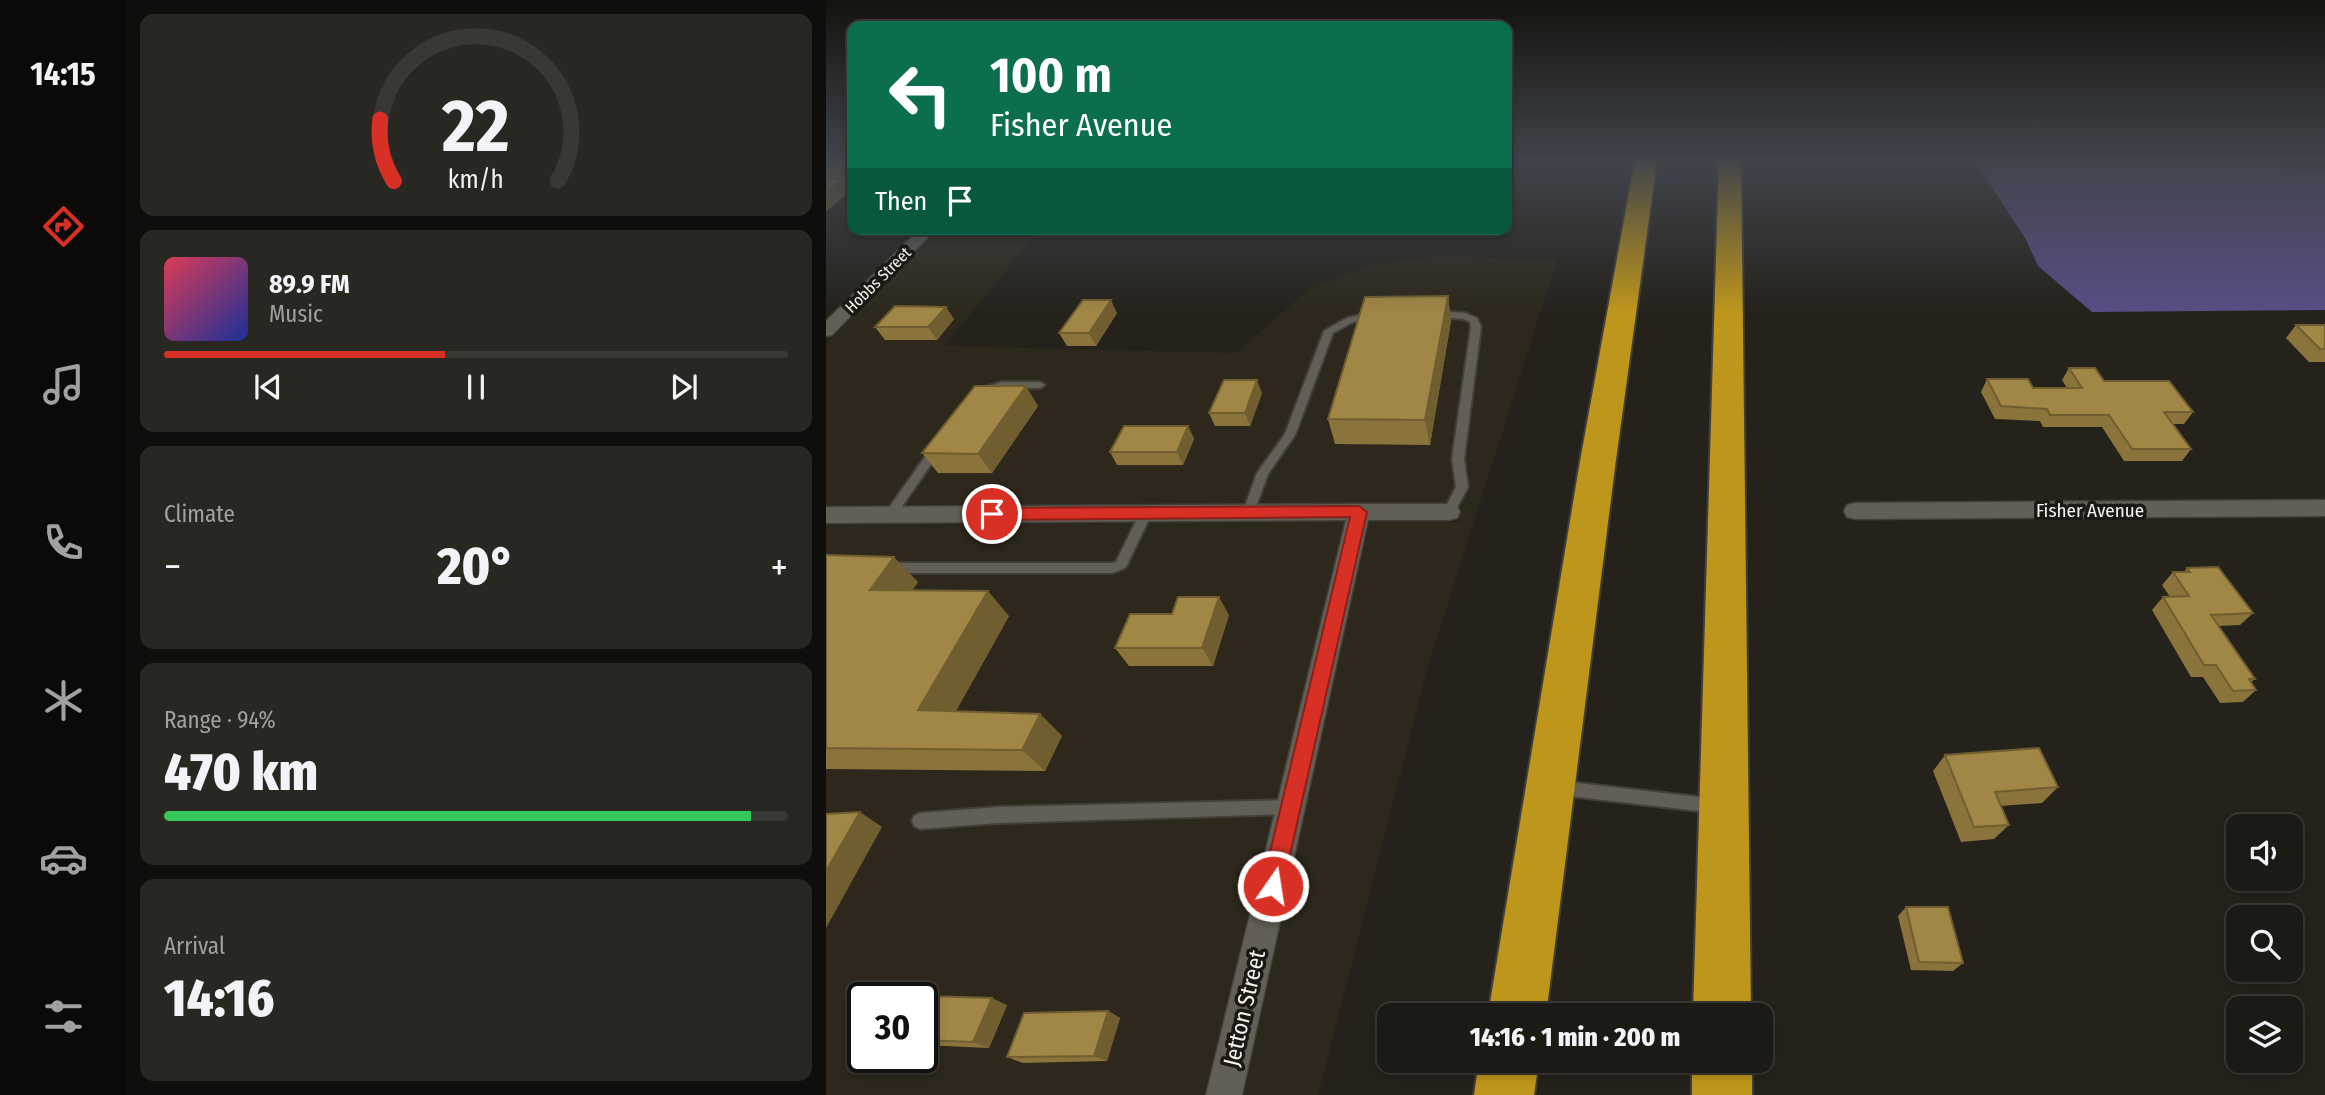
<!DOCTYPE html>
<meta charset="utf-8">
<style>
:root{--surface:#1c1a15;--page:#292722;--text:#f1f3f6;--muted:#a0a1a0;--line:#3a3834;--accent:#d93025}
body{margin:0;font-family:"Fira Sans Condensed",sans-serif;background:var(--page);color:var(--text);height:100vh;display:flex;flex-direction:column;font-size:26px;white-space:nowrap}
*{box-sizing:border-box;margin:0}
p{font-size:23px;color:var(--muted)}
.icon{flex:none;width:38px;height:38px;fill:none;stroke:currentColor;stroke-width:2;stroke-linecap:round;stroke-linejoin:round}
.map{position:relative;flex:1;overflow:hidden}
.drawer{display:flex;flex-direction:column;gap:14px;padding:14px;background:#0f0e0c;width:700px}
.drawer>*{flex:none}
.banner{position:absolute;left:21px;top:21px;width:665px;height:214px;border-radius:14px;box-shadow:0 4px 10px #0003,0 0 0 2px var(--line);background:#0b6e4f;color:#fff;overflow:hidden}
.fabs{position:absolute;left:1400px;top:814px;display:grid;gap:14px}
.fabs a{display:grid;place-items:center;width:77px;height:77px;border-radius:14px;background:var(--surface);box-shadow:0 4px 10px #0003,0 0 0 2px var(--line);font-size:35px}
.speed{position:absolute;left:21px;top:982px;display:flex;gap:14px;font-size:35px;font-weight:700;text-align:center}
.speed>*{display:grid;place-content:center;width:91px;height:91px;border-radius:50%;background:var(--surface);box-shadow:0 4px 10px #0003,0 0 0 2px var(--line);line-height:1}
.speed .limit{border:4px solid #111;border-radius:10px;background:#fff;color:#111}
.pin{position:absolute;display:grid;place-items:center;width:60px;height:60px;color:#fff;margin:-30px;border:4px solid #fff;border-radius:50%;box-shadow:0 2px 7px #0007}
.me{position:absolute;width:77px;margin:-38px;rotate:13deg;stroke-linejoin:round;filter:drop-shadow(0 0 5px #0008)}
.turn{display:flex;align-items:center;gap:24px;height:147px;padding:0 28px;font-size:32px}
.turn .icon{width:91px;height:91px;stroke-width:2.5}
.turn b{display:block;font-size:49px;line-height:60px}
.then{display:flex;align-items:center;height:66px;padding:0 28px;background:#0003;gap:14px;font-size:26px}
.big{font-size:52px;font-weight:800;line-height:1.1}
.drawer .widget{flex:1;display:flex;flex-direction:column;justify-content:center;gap:10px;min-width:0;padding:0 24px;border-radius:14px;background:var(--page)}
.drawer .dial{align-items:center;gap:0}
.dial svg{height:182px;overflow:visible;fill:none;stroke:var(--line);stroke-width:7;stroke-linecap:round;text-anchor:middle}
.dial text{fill:var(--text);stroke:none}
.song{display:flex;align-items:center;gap:21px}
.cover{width:84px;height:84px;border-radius:10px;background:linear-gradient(135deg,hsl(350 70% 55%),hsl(230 70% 35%))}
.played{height:7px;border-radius:4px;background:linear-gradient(90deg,var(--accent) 45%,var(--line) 45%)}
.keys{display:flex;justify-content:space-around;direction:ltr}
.heat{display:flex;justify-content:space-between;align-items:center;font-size:38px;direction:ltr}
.charge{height:10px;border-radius:5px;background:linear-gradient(90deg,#34c759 94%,var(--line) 0)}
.trip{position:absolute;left:551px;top:1003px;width:396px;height:70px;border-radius:14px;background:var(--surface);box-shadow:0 4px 10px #0003,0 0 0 2px var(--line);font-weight:800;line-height:70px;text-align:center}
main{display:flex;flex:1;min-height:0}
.tabs{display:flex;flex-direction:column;width:126px;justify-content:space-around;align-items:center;background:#0b0a08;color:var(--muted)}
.tabs .icon{width:49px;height:49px}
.tabs .on{color:var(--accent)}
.tabs b{font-size:32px;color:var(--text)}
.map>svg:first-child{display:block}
.built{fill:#2d281b;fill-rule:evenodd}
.forest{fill:#594d85}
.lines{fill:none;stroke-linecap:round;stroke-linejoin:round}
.service-casing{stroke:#413f39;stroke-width:4}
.minor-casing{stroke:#413f39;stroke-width:3}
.motorway-casing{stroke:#413f39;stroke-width:4}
.service{fill:#625f57;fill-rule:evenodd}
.minor{fill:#625f57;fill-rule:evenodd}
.motorway{fill:#be961b;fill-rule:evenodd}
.wall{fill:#8a743b}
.shaded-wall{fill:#715e30}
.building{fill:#a18745;stroke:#715e30;stroke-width:2}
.route{fill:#d93025;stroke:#8d1f18;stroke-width:2}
.labels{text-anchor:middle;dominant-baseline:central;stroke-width:7;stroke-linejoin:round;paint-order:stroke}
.far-street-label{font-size:16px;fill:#f5f3ef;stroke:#1b1913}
.street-label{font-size:19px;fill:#f5f3ef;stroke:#1b1913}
.near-street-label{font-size:23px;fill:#f5f3ef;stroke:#1b1913}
</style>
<main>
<nav class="tabs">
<b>14:15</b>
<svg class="icon on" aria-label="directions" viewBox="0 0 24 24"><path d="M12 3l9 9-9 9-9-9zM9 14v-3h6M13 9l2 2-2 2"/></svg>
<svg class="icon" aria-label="music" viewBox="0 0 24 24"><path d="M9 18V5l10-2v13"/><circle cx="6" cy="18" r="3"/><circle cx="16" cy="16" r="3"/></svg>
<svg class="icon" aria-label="phone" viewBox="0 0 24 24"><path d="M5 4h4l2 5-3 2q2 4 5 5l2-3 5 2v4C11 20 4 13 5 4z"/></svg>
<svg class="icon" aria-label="climate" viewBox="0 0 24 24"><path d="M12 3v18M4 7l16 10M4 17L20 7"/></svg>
<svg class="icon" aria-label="car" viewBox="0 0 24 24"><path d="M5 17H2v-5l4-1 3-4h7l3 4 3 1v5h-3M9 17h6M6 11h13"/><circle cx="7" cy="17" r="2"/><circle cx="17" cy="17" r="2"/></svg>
<svg class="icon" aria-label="filters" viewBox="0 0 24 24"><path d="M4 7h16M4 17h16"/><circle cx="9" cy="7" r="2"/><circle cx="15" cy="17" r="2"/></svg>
</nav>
<section class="drawer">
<div class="widget dial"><svg viewBox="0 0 100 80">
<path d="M14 69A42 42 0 1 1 86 69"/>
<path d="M14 69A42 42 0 0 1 8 42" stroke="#d93025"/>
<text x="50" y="56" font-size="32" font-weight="700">22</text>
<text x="50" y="72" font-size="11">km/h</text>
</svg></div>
<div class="widget">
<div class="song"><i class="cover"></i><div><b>89.9 FM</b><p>Music</p></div></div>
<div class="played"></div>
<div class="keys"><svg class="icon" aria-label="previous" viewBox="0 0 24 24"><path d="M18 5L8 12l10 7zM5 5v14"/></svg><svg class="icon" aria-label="pause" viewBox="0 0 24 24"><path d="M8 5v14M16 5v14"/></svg><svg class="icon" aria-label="next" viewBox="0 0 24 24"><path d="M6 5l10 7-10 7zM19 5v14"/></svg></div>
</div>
<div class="widget"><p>Climate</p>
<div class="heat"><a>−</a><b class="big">20°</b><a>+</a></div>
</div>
<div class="widget"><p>Range · 94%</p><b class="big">470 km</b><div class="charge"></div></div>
<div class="widget"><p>Arrival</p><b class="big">14:16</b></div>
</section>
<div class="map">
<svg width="1499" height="1095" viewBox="0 0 1499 1095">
<rect width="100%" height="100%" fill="#25221c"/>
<!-- built -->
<path class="built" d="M113,229h101l-96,117 292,7 73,-64 64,-24 66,-9 118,4 -129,406 -110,429h-74l125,-573h90l3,-19 -636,2v-161z
M519,522l-141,573h-378v-570zM37,998h59v59h-59z"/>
<!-- forest -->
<path class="forest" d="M1148,160h268l16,5 67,7v138l-233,2 -54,-46 -13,-28z"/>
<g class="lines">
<!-- service casing -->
<g class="service-casing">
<path id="service" d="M26,184v4l-26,1v-4z
M608,311l31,2 12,5 4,9 -17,132 4,28 -15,28 -4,1 -6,-4 13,-25 -4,-28 19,-132 -1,-5 -7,-3 -32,-3 -2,-2z
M548,312l5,3 -2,2 -24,5 -20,11 -38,102 -27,39 -15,41h-8l-2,-3 14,-39 28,-39 39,-103 23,-13z
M176,382h38l5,3 -5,3h-37l-21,6 -5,-3 1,-2z
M112,443l5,4 -49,71h-8l-2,-3 2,-3 48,-68z
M320,509l6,4 -25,52 -2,3 -13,5h-223l-4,-2 -2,-3 2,-3 4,-2h223l4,-1 24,-49z
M734,781l156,18 6,2 2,5 -2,5 -6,2 -156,-18 -5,-2 -3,-5 3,-5z
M464,800l6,2 2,5 -2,5 -6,2 -292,9 -78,6 -6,-3 -2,-5 2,-5 6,-3 78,-6z"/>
</g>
<!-- minor casing -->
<g class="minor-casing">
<path id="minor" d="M94,229h16l-104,106 -6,1v-15z
M1499,500v16l-470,3 -8,-2 -3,-6 3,-6 8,-2z
M532,504h91l8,2 3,6 -3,6 -8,2h-81l-126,575h-36l140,-575 -520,3v-16z"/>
</g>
<!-- motorway casing -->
<g class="motorway-casing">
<path id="motorway" d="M809,160h22l-42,307 -69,548h-58l91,-548z
M893,160h22l10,855h-58z
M653,1060h60l-5,35h-60z
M866,1060h60v35h-60z"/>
</g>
<!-- service -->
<use href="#service" class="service"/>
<!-- minor -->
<use href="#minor" class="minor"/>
<!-- motorway -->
<use href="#motorway" class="motorway"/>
</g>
<!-- wall -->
<path class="wall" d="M0,160h26l-2,21 -5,1 6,9 -25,20z
M622,296l3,25 -21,124 -95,-1 -7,-25z
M291,313l-21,33h-29l-8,-13z
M128,319l-17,21h-52l-10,-13z
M1470,325h29v37h-16l-23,-24z
M1243,368l124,44 -9,12h-11l18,25 -9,12h-58l-22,-34h-59l-3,-6 -45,-2 -14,-27 6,-13 46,9h34l-5,-8z
M436,393l-12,33h-35l-6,-13z
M212,406l-46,67h-54l-16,-20z
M362,426l6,13 -11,26h-66l-7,-13z
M0,555l92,27 -6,8 97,26 -53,95 84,3 22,22 -17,35 -219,-2z
M1361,568l66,45 -13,12 -21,1 36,53 -4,3 5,8 -13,12 -23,1 -17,-26h-12l-39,-67 11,-13h7l-8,-12 11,-13h11z
M403,615l-16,51h-84l-14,-18z
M1119,755l113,32 -16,16 -41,3 8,19 -15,14 -33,3 -28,-71z
M1080,907l57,56 -10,8 -42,-1 -13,-54z
M96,999l85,6 -18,43 -67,-3z
M282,1011l12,7 -13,43 -84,2 -16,-6z"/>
<!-- shaded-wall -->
<path class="shaded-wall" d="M26,163v21l-9,-14z
M17,179l8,12 -25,20v-19z
M622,296l3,25 -21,124 -5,-25z
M285,300l6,13 -21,33 -7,-13z
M120,307l8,12 -17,21 -9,-13z
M431,380l5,13 -12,33 -5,-13z
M200,386l12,20 -46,67 -14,-19z
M362,426l6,13 -11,26 -6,-13z
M68,557l24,25 -23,32 -25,-24z
M162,591l21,25 -65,116 -26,-22z
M393,597l10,18 -16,51 -11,-18z
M214,714l22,22 -17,35 -23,-21z
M34,812l22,15 -56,101v-57z
M166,998l15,7 -18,43 -16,-6z
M282,1011l12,7 -13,43 -13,-5z"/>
<!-- building -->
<path class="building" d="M0,160h26v3l-9,7 -3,-6 -14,1z
M0,179h17l-17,13z
M622,296l-23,124 -97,-1 37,-122z
M257,300h28l-22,33h-30z
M69,306l51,1 -18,20h-53z
M1470,325h29v24h-5z
M1243,368h26l9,13h65l24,31h-29l27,37h-59l-23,-34h-59l-3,-6 -46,-3 -14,-27h41l5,9h49z
M398,380h33l-12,33h-36z
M149,386h51l-48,68 -56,-1z
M298,426h64l-11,26h-67z
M0,555l68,2 -24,33 118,1 -70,119 122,4 -18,36 -196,-2z
M1392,567l35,46 -42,2 44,64h-6l7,11 -23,1 -17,-26h-12l-41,-68 26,-1 -16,-24h17l-3,-4z
M352,597h41l-17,51h-87l15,-34h42z
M1213,748l19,39 -63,5 14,33 -35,2 -29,-72z
M34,812l-34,59v-57z
M1080,907h42l15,56 -44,-1z
M98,996l68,2 -19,44 -51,-2v-41z
M282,1011l-14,45 -87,1 17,-44z"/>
<!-- sky -->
<linearGradient id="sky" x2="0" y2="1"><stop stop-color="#14130f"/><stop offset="0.51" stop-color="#40444b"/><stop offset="1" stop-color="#40444b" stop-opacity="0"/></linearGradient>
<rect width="1499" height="313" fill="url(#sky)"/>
<!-- route -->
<path class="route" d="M533,506l8,6 -84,374 -3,7 -7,4 -8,-4 -3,-7 88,-369 -358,3 -8,-6 8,-6z"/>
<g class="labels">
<!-- far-street labels -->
<g class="far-street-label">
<text transform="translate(52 280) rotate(-45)">Hobbs Street</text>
</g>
<!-- street labels -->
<g class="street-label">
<text x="1264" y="510">Fisher Avenue</text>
</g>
<!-- near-street labels -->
<g class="near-street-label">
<text transform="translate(418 1008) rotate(-77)">Jetton Street</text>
</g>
</g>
</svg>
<div class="fabs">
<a><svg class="icon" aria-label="sound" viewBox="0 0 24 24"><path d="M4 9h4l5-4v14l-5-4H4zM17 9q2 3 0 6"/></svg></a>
<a><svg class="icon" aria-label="search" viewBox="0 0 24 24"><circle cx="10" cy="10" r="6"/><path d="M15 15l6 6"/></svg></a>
<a><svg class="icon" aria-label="layers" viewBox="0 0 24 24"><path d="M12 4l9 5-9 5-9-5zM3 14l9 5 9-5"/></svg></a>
</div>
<div class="speed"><div class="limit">30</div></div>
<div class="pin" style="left:166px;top:514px;background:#d93025"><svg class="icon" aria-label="arrive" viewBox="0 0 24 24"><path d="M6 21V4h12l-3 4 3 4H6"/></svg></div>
<svg class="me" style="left:447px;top:886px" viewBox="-20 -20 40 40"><circle r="17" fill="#d93025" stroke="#fff" stroke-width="3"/><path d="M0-11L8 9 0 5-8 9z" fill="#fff"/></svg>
<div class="trip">14:16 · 1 min · 200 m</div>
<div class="banner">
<div class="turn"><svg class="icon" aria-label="left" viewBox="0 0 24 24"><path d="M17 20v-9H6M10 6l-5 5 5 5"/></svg><div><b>100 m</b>Fisher Avenue</div></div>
<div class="then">Then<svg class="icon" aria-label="arrive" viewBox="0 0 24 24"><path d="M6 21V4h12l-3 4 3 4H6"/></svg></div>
</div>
</div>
</main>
